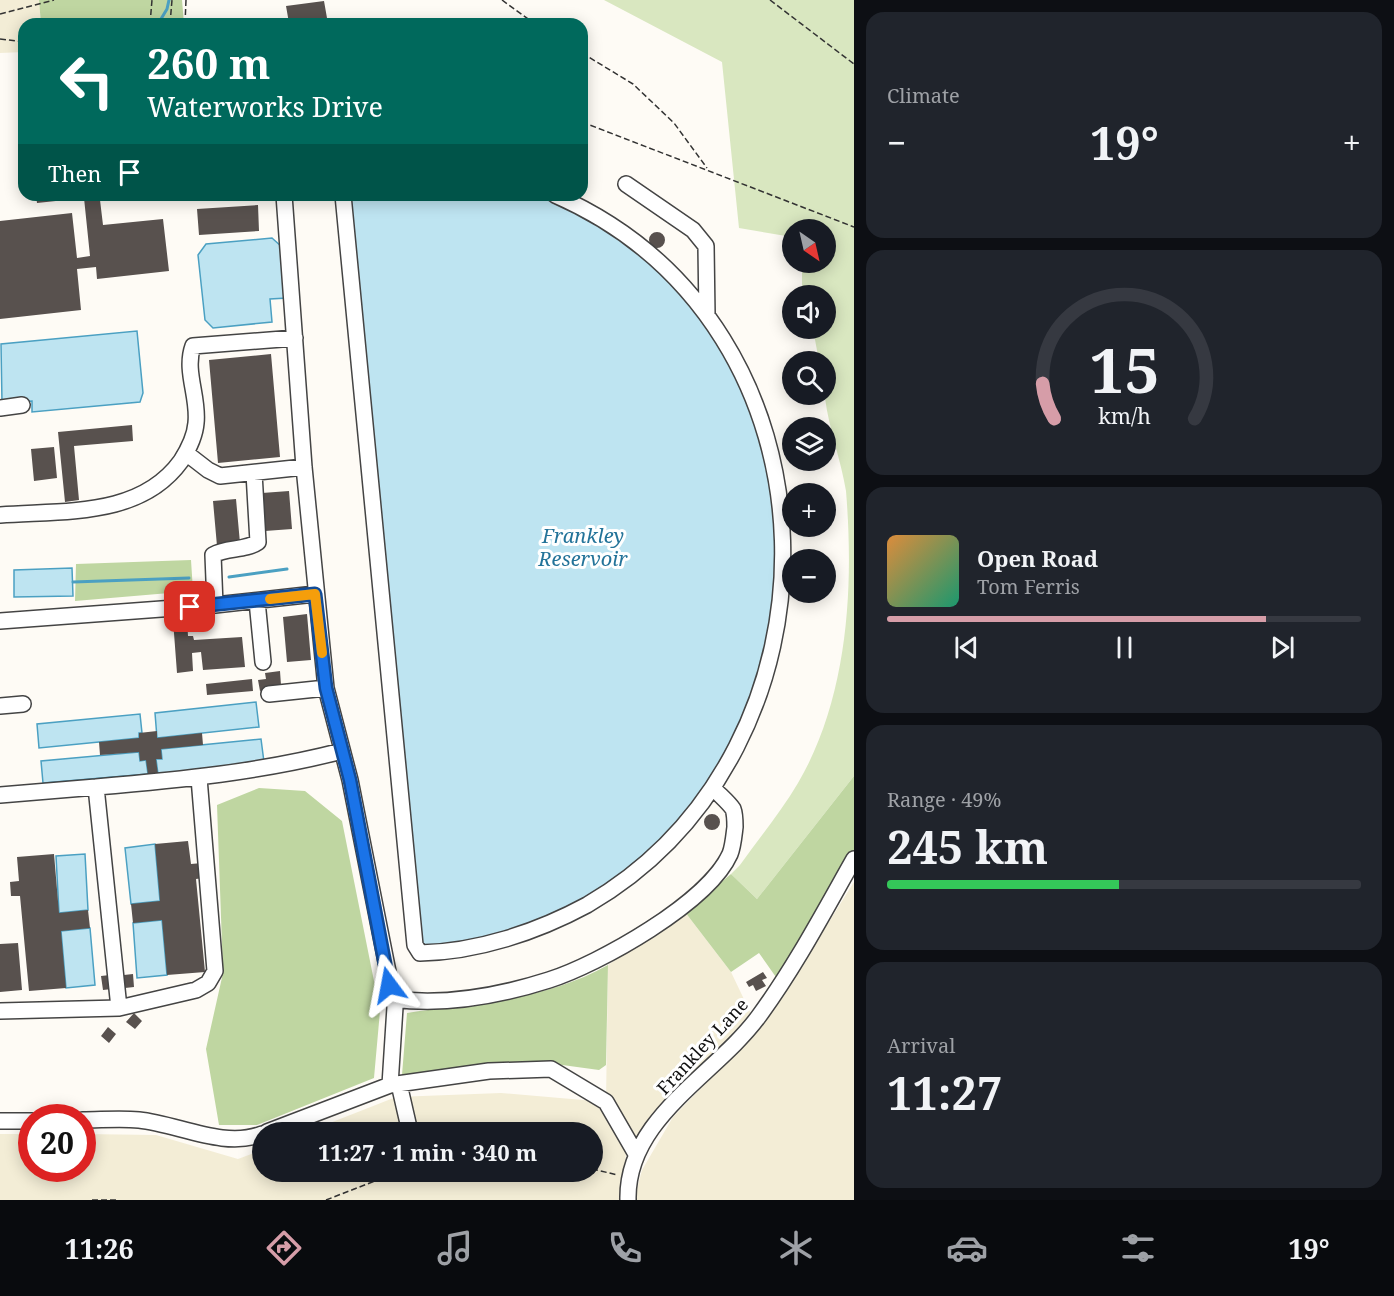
<!DOCTYPE html>
<meta charset="utf-8">
<style>
:root{--surface:#171b24;--page:#20242c;--text:#f1f3f6;--muted:#9ea1a6;--line:#363941;--accent:#d69da8}
body{margin:0;font-family:"Noto Serif",serif;background:var(--page);color:var(--text);height:100vh;display:flex;flex-direction:column;font-size:22px;white-space:nowrap}
*{box-sizing:border-box;margin:0}
p{font-size:20px;color:var(--muted)}
.icon{flex:none;width:33px;height:33px;fill:none;stroke:currentColor;stroke-width:2;stroke-linecap:round;stroke-linejoin:round}
.map{position:relative;flex:1;overflow:hidden}
.drawer{display:flex;flex-direction:column;gap:12px;padding:12px;background:#0d0f14;width:540px}
.drawer>*{flex:none}
.hud{position:absolute;left:18px;top:18px;width:570px;height:183px;border-radius:18px;box-shadow:0 3px 15px #0003;background:#00695c;color:#fff;overflow:hidden}
.needle{width:39px;rotate:146deg}
.tools{position:absolute;left:782px;top:219px;display:grid;gap:12px}
.tools a{display:grid;place-items:center;width:54px;height:54px;border-radius:50%;background:var(--surface);box-shadow:0 3px 15px #0003;font-size:30px}
.speed{position:absolute;left:18px;top:1104px;display:flex;gap:12px;font-size:30px;font-weight:700;text-align:center}
.speed>*{display:grid;place-content:center;width:78px;height:78px;border-radius:50%;background:var(--surface);box-shadow:0 3px 15px #0003;line-height:1}
.speed .limit{border:9px solid #d22;background:#fff;color:#111}
.pin{position:absolute;display:grid;place-items:center;width:51px;height:51px;color:#fff;margin:-26px;border-radius:12px;box-shadow:0 3px 9px #0006}
.me{position:absolute;width:66px;margin:-33px;rotate:347deg;stroke-linejoin:round;filter:drop-shadow(0 0 4px #0008)}
.turn{display:flex;align-items:center;gap:21px;height:126px;padding:0 30px;font-size:27px}
.turn .icon{width:78px;height:78px;stroke-width:2.5}
.turn b{display:block;font-size:42px;line-height:51px}
.then{display:flex;align-items:center;height:57px;padding:0 30px;background:#0003;gap:12px;font-size:22px}
.big{font-size:45px;font-weight:700;line-height:1.1}
.drawer .card{flex:1;display:flex;flex-direction:column;justify-content:center;gap:9px;min-width:0;padding:0 21px;border-radius:18px;background:var(--page)}
.drawer .dial{align-items:center;gap:0}
.dial svg{height:156px;overflow:visible;fill:none;stroke:var(--line);stroke-width:7;stroke-linecap:round;text-anchor:middle}
.dial text{fill:var(--text);stroke:none}
.song{display:flex;align-items:center;gap:18px}
.cover{width:72px;height:72px;border-radius:9px;background:linear-gradient(135deg,hsl(30 70% 55%),hsl(160 70% 35%))}
.played{height:6px;border-radius:3px;background:linear-gradient(90deg,var(--accent) 80%,var(--line) 80%)}
.keys{display:flex;justify-content:space-around;direction:ltr}
.heat{display:flex;justify-content:space-between;align-items:center;font-size:33px;direction:ltr}
.charge{height:9px;border-radius:4px;background:linear-gradient(90deg,#34c759 49%,var(--line) 0)}
.trip{position:absolute;left:252px;top:1122px;width:351px;height:60px;border-radius:30px;background:var(--surface);box-shadow:0 3px 15px #0003;font-weight:700;line-height:60px;text-align:center}
.menu{display:flex;height:96px;justify-content:space-around;align-items:center;background:#090b0e;color:var(--muted)}
.menu .icon{width:42px;height:42px}
.menu .active{color:var(--accent)}
.menu b{font-size:27px;color:var(--text)}
main{display:flex;flex:1;min-height:0}
.map>svg:first-child{display:block}
.farmland{fill:#f3edd6}
.green{fill:#d9e7c0}
.forest{fill:#bfd6a1}
.water{fill:#bee4f1;stroke:#4ba0c2;stroke-width:1.5}
.lines{fill:none;stroke-linecap:round;stroke-linejoin:round}
.stream{stroke:#4ba0c2;stroke-width:3}
.building{fill:#58514e}
.minor-casing{stroke:#444;stroke-width:18}
.path{stroke:#333;stroke-width:1.5;stroke-dasharray:6 3;stroke-linecap:butt}
.minor{stroke:#fff;stroke-width:15}
.route-casing{stroke:#114b97;stroke-width:15}
.route{stroke:#1a73e8;stroke-width:10}
.slow{stroke:#f59e0b;stroke-width:10}
.labels{text-anchor:middle;dominant-baseline:central;stroke-width:6;stroke-linejoin:round;paint-order:stroke}
.street-label{font-size:18px;fill:#111;stroke:#fff}
.water-label{font-size:20px;font-style:italic;fill:#237399;stroke:#fff}
</style>
<main>
<div class="map">
<svg width="854" height="1200" viewBox="0 0 854 1200">
<rect width="100%" height="100%" fill="#fefbf5"/>
<!-- farmland -->
<path class="farmland" d="M0,0h39l2,24h-17v28l-24,1z
M854,882v318h-220l8,-30 31,-53 72,-74 39,-50z
M685,912l46,60 20,42 -83,90 -42,50 -5,46h-621v-66h31l1,34h50l1,-34 73,1 82,24 24,-9v22h330v-40h-285l89,-35 105,-4 105,9 2,-137z"/>
<!-- green -->
<path class="green" d="M604,0h250v776l-97,123 -26,-25 9,-9c19,-27 41,-53 58,-82 50,-85 56,-195 48,-292 -5,-31 -17,-62 -21,-93 -1,-12 0,-25 0,-36l-6,-1 -6,-32 12,-1v-32l-19,-1 -4,-10v-22l23,-1v-32h-33v7l-53,-9 -17,-166z"/>
<!-- forest -->
<path class="forest" d="M39,0h143l2,24h-143z
M191,560l2,31 -118,10 1,-37z
M854,776v75l-69,122 -7,7 -19,-27 -28,19 -46,-60 46,-38 26,25z
M259,788l46,3 37,30 38,190 -6,67 -117,47h-38l-13,-76 17,-76 -6,-168z
M608,965l-2,100 -7,5 -44,-6 -153,11 5,-62c68,-10 139,-13 201,-48z"/>
<!-- water -->
<path class="water" d="M350,195h195l77,43 70,65 59,94 30,117 -15,168 -75,133 -93,78 -74,34 -65,16 -38,5z
M272,238l10,9 5,51 -17,1 2,23 -59,6 -8,-8 -7,-65 8,-11z
M137,331l6,62 -3,9 -108,10v-11l-30,2 -1,-59z
M72,568l1,28 -59,1v-27z
M256,702l3,25 -102,11 -2,-25z
M140,714l2,19h-3v5l-100,10 -2,-24z
M261,739l3,23 -106,12 -2,-15h6l-1,-10z
M139,752l1,9 6,-1 2,14 -105,9 -2,-22z
M155,844l5,57 -29,3 -6,-56z
M85,854l3,56 -29,3 -3,-57z
M162,920l5,55 -30,3 -4,-55z
M90,928l5,57 -29,3 -5,-57z"/>
<g class="lines">
<!-- stream -->
<path class="stream" d="M158,24l9,-15 2,-9
M229,577l58,-8
M73,582l116,-4"/>
</g>
<!-- building -->
<path class="building" d="M324,1l3,17 -38,5 -3,-17z
M36,195h71l1,4 -8,1 3,25 60,-6 6,52 -72,8 -1,-12 -19,2 4,41 -81,9v-98l72,-8 5,45 13,-2 -6,-58 -47,5z
M258,205l1,26 -60,4 -2,-26z
M649 240a8 8 0 1 1 16 0a8 8 0 1 1-16 0Z
M271,354l9,103 -62,6 -9,-103z
M132,425l1,16 -59,5 5,54 -14,2 -7,-70z
M54,447l3,31 -23,3 -3,-32z
M289,491l3,38 -27,2 -3,-38z
M236,499l4,44 -23,3 -4,-45z
M307,614l4,46 -24,2 -4,-45z
M187,619l1,17h5l1,4 48,-3 3,30 -42,3 -2,-18 -9,1 1,18 -16,2 -4,-53z
M280,671l1,14 -21,6 -2,-11 8,-1 -1,-6z
M252,679l1,12 -46,4 -1,-11z
M157,731v7l45,-5 1,12 -42,4 1,10h-6l2,15 -10,1 -2,-15 -6,1 -1,-9 -39,3 -1,-13 40,-4v-5z
M704 822a8 8 0 1 1 16 0a8 8 0 1 1-16 0Z
M188,841l3,23 11,-1 1,15 -7,1 9,93 -38,3 -5,-55 -29,3 -2,-19 29,-3 -5,-57z
M54,854l5,59 29,-3 2,18 -29,3 5,57 -37,3 -9,-95h-9l-1,-14 9,-1 -2,-24z
M18,943l4,47 -22,2v-48z
M763,972l4,6 -5,2 4,6 -10,5 -3,-6 -4,2 -3,-5z
M133,974l1,13 -9,1 -1,-13z
M110,975l2,14 -9,1 -2,-14z
M134,1013l8,8 -7,8 -9,-7z
M108,1027l8,7 -7,9 -8,-7z"/>
<g class="lines">
<!-- minor casing -->
<g class="minor-casing">
<path id="minor" d="M626,184l67,46 13,16 1,69
M343,195l72,750 5,8c57,-1 117,-21 167,-48 267,-155 265,-580 -32,-710
M0,408l22,-3
M186,453l22,17 12,6 84,-9
M0,515c63,-5 140,3 181,-54 7,-11 14,-25 15,-38 3,-26 -12,-52 -3,-77l102,-8
M257,601l6,61
M215,605l-2,-50c14,-8 32,-4 45,-13l-4,-69
M0,621l215,-16 100,-11
M269,694l57,-6 -22,-221 -20,-272
M0,706l23,-2
M96,787c83,-7 165,-15 246,-36
M0,795l96,-8 23,221 -119,3
M393,999c53,7 106,-3 156,-19 50,-16 159,-77 181,-126 3,-7 4,-19 5,-27 0,-5 0,-13 -2,-18 -4,-6 -11,-12 -16,-17
M119,1008l77,-18 12,-7 7,-12 -16,-193
M399,1084l11,48
M390,1085l99,-14 62,-2 55,33 30,52
M82,1120c19,0 38,-2 57,0 39,4 85,29 123,14
M0,1121h32
M267,1132l123,-47 5,-78 -45,-227 -24,-92
M628,1200c-2,-82 88,-125 131,-184 36,-49 65,-104 95,-157"/>
</g>
<!-- path -->
<path class="path" d="M502,0l33,24
M770,0l84,64
M0,14l54,-14
M150,24l2,-24
M170,24l2,-24
M185,24l1,-24
M0,39l24,3
M582,53l51,31 41,39 33,45
M582,122l272,105
M592,1169l26,6
M92,1200h26
M326,1200l72,-28"/>
<!-- minor -->
<use href="#minor" class="minor"/>
</g>
<g class="lines">
<!-- route casing -->
<g class="route-casing">
<path id="route" d="M190,607l125,-13 11,94 24,92 39,205"/>
</g>
<!-- route -->
<use href="#route" class="route"/>
<!-- slow -->
<path class="slow" d="M270,599l45,-5 7,59"/>
</g>
<g class="labels">
<!-- street labels -->
<g class="street-label">
<text transform="translate(702 1046) rotate(-47)">Frankley Lane</text>
</g>
<!-- water labels -->
<g class="water-label">
<text x="583" y="535">Frankley<tspan x="583" dy="23">Reservoir</tspan></text>
</g>
</g>
</svg>
<div class="tools">
<a><svg class="needle" viewBox="-14 -14 28 28"><path d="M0-13l5 13h-10z" fill="#e53935"/><path d="M0 13l5-13h-10z" fill="#9ea1a6"/></svg></a>
<a><svg class="icon" aria-label="sound" viewBox="0 0 24 24"><path d="M4 9h4l5-4v14l-5-4H4zM17 9q2 3 0 6"/></svg></a>
<a><svg class="icon" aria-label="search" viewBox="0 0 24 24"><circle cx="10" cy="10" r="6"/><path d="M15 15l6 6"/></svg></a>
<a><svg class="icon" aria-label="layers" viewBox="0 0 24 24"><path d="M12 4l9 5-9 5-9-5zM3 14l9 5 9-5"/></svg></a>
<a>+</a>
<a>−</a>
</div>
<div class="speed"><div class="limit">20</div></div>
<div class="pin" style="left:190px;top:607px;background:#d93025"><svg class="icon" aria-label="arrive" viewBox="0 0 24 24"><path d="M6 21V4h12l-3 4 3 4H6"/></svg></div>
<svg class="me" style="left:389px;top:985px" viewBox="-20 -20 40 40"><path d="M0-17L14 15 0 8-14 15z" fill="#1a73e8" stroke="#fff" stroke-width="4"/></svg>
<div class="trip">11:27 · 1 min · 340 m</div>
<div class="hud">
<div class="turn"><svg class="icon" aria-label="left" viewBox="0 0 24 24"><path d="M17 20v-9H6M10 6l-5 5 5 5"/></svg><div><b>260 m</b>Waterworks Drive</div></div>
<div class="then">Then<svg class="icon" aria-label="arrive" viewBox="0 0 24 24"><path d="M6 21V4h12l-3 4 3 4H6"/></svg></div>
</div>
</div>
<section class="drawer">
<div class="card"><p>Climate</p>
<div class="heat"><a>−</a><b class="big">19°</b><a>+</a></div>
</div>
<div class="card dial"><svg viewBox="0 0 100 80">
<path d="M14 69A42 42 0 1 1 86 69"/>
<path d="M14 69A42 42 0 0 1 8 51" stroke="#d69da8"/>
<text x="50" y="56" font-size="32" font-weight="700">15</text>
<text x="50" y="72" font-size="11">km/h</text>
</svg></div>
<div class="card">
<div class="song"><i class="cover"></i><div><b>Open Road</b><p>Tom Ferris</p></div></div>
<div class="played"></div>
<div class="keys"><svg class="icon" aria-label="previous" viewBox="0 0 24 24"><path d="M18 5L8 12l10 7zM5 5v14"/></svg><svg class="icon" aria-label="pause" viewBox="0 0 24 24"><path d="M8 5v14M16 5v14"/></svg><svg class="icon" aria-label="next" viewBox="0 0 24 24"><path d="M6 5l10 7-10 7zM19 5v14"/></svg></div>
</div>
<div class="card"><p>Range · 49%</p><b class="big">245 km</b><div class="charge"></div></div>
<div class="card"><p>Arrival</p><b class="big">11:27</b></div>
</section>
</main>
<nav class="menu">
<b>11:26</b>
<svg class="icon active" aria-label="directions" viewBox="0 0 24 24"><path d="M12 3l9 9-9 9-9-9zM9 14v-3h6M13 9l2 2-2 2"/></svg>
<svg class="icon" aria-label="music" viewBox="0 0 24 24"><path d="M9 18V5l10-2v13"/><circle cx="6" cy="18" r="3"/><circle cx="16" cy="16" r="3"/></svg>
<svg class="icon" aria-label="phone" viewBox="0 0 24 24"><path d="M5 4h4l2 5-3 2q2 4 5 5l2-3 5 2v4C11 20 4 13 5 4z"/></svg>
<svg class="icon" aria-label="climate" viewBox="0 0 24 24"><path d="M12 3v18M4 7l16 10M4 17L20 7"/></svg>
<svg class="icon" aria-label="car" viewBox="0 0 24 24"><path d="M5 17H2v-5l4-1 3-4h7l3 4 3 1v5h-3M9 17h6M6 11h13"/><circle cx="7" cy="17" r="2"/><circle cx="17" cy="17" r="2"/></svg>
<svg class="icon" aria-label="filters" viewBox="0 0 24 24"><path d="M4 7h16M4 17h16"/><circle cx="9" cy="7" r="2"/><circle cx="15" cy="17" r="2"/></svg>
<b>19°</b>
</nav>
